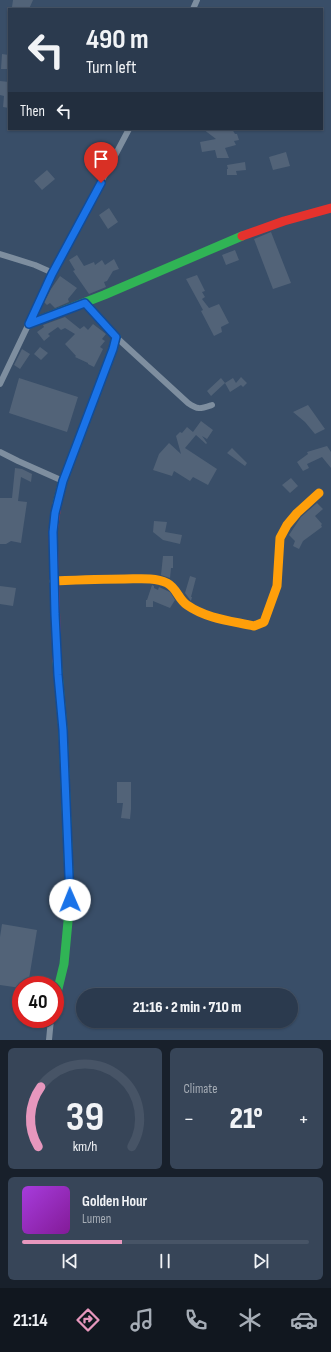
<!DOCTYPE html>
<meta charset="utf-8">
<style>
:root{--surface:#2b3a4e;--page:#374558;--text:#f1f3f6;--muted:#a6adb6;--line:#475466;--accent:#e797bd}
body{margin:0;font-family:"Sofia Sans Condensed",sans-serif;background:var(--page);color:var(--text);height:100vh;display:flex;flex-direction:column;font-size:15px;white-space:nowrap}
*{box-sizing:border-box;margin:0}
p{font-size:13px;color:var(--muted)}
.icon{flex:none;width:22px;height:22px;fill:none;stroke:currentColor;stroke-width:2;stroke-linecap:round;stroke-linejoin:round}
.map{position:relative;height:1040px;overflow:hidden}
.details{display:flex;flex-direction:column;gap:8px;padding:8px;background:#18202b;flex:1}
.details>*{flex:none}
.banner{position:absolute;left:8px;top:8px;width:315px;height:122px;border-radius:0px;box-shadow:0 1px 3px #0004,0 0 0 1px var(--line);background:#2b3a4e;color:var(--text);overflow:hidden}
.speed{position:absolute;left:12px;top:976px;display:flex;gap:8px;font-size:20px;font-weight:700;text-align:center}
.speed>*{display:grid;place-content:center;width:52px;height:52px;border-radius:50%;background:var(--surface);box-shadow:0 1px 3px #0004,0 0 0 1px var(--line);line-height:1}
.speed .limit{border:6px solid #d22;background:#fff;color:#111}
.pin{position:absolute;display:grid;place-items:center;width:34px;height:34px;color:#fff;margin:-41px -17px;border-radius:50% 50% 50% 0;rotate:-45deg;box-shadow:0 0 4px #0007}
.pin .icon{rotate:45deg}
.me{position:absolute;width:44px;margin:-22px;rotate:359deg;stroke-linejoin:round;filter:drop-shadow(0 0 3px #0008)}
.turn{display:flex;align-items:center;gap:14px;height:84px;padding:0 12px;font-size:18px}
.turn .icon{width:52px;height:52px;stroke-width:2.5}
.turn b{display:block;font-size:28px;line-height:34px}
.then{display:flex;align-items:center;height:38px;padding:0 12px;background:#0003;gap:8px;font-size:15px}
.big{font-size:30px;font-weight:800;line-height:1.1}
.details .widget{flex:1;display:flex;flex-direction:column;justify-content:center;gap:6px;min-width:0;padding:0 14px;border-radius:6px;background:var(--page)}
.details .dial{align-items:center;gap:0}
.dial svg{height:104px;overflow:visible;fill:none;stroke:var(--line);stroke-width:7;stroke-linecap:round;text-anchor:middle}
.dial text{fill:var(--text);stroke:none}
.song{display:flex;align-items:center;gap:12px}
.cover{width:48px;height:48px;border-radius:6px;background:linear-gradient(135deg,hsl(280 70% 55%),hsl(290 70% 35%))}
.played{height:4px;border-radius:2px;background:linear-gradient(90deg,var(--accent) 35%,var(--line) 35%)}
.keys{display:flex;justify-content:space-around;direction:ltr}
.heat{display:flex;justify-content:space-between;align-items:center;font-size:22px;direction:ltr}
.details .tiles{flex:1;display:grid;gap:8px;grid-template-columns:1fr 1fr}
.widget:last-child{grid-column:span 2}
.trip{position:absolute;left:76px;top:988px;width:222px;height:40px;border-radius:20px;background:var(--surface);box-shadow:0 1px 3px #0004,0 0 0 1px var(--line);font-weight:800;line-height:40px;text-align:center}
.menu{display:flex;height:64px;justify-content:space-around;align-items:center;background:#11171f;color:var(--muted)}
.menu .icon{width:28px;height:28px}
.menu .current{color:var(--accent)}
.menu b{font-size:18px;color:var(--text)}
.map>svg:first-child{display:block}
.building{fill:#526378}
.lines{fill:none;stroke-linecap:round;stroke-linejoin:round}
.street{stroke:#7e8e9f;stroke-width:6}
.fast{stroke:#30b455;stroke-width:9}
.slow{stroke:#ff9f0a;stroke-width:9}
.jam{stroke:#e5322d;stroke-width:9}
.route-casing{stroke:#114b97;stroke-width:10}
.route{stroke:#1a73e8;stroke-width:7}
</style>
<div class="map">
<svg width="331" height="1040" viewBox="0 0 331 1040">
<rect width="100%" height="100%" fill="#394e68"/>
<!-- building -->
<path class="building" d="M13,0h20l-4,9 -17,-2z
M2,54l7,1v14h-8z
M0,81l9,1v26l-6,-1 1,-11 -4,-1z
M203,129h29l3,5h2l2,6 -5,1 2,4 -11,3 4,10h-12l-2,-8 -13,2 -2,-10 16,-3z
M286,152l4,14 -17,4 -4,-13z
M245,162l1,8 -10,1 1,4h-10v-6h1l-1,-4z
M47,170l8,9 -13,11 -8,-9z
M109,208l9,14 -10,7 -9,-14z
M271,232l20,51 -18,6 -19,-50z
M235,250l4,10 -13,5 -4,-10z
M77,255l7,11 10,-4 1,3 7,-5 3,5 9,-6 5,10 -6,2 -6,10 -3,1 2,5 -17,7 -16,-23 2,-1 -6,-10z
M197,275l8,16 -3,1 3,5 -3,2 7,9 10,-4 10,19 -8,4 1,5 -8,4 -13,-25 2,-1 -17,-31z
M60,276l17,12 -9,11 1,3 -14,6 -5,-5 -3,2 -3,-3 7,-13z
M65,317l15,12 4,-3 4,4 5,-6 13,10 -4,5 3,2 -5,6 3,2 -9,18 -6,-3v-1l-13,-6 1,-1 -11,-12 10,-10 -10,-6 -4,2 -3,-3 -10,7 2,2 -6,5 -7,-9 7,-5 -1,-2z
M40,347l8,6 -7,7 -7,-6z
M22,349l8,5 -10,15 -6,-4z
M241,377l6,6 -4,4 -2,-2 -11,7 -5,-9 8,-5 3,5z
M19,378l59,19 -11,35 -58,-19z
M221,378l4,5 -14,13 -4,-5z
M308,405l17,24 -10,5 -10,-12 -12,-10z
M201,421l12,9 -6,9 -5,-3 5,7 -1,1 -10,-9 -11,13 32,21 -9,16 -15,-8 -3,4 -16,-10 -2,5 -19,-6 6,-16 10,-11 12,11 -5,-18 4,-4 2,1 5,-6 6,5z
M327,446l4,6v16l-9,-11 -15,7 2,4 -6,3 -6,-9 11,-8 -1,-2z
M232,448l15,15 -2,3 -18,-13z
M15,468l7,1 10,5 -1,8 -10,-5 -3,24 9,1 -6,41 -10,-2 -5,3h-6v-46h12z
M291,478l7,8 -8,7 -8,-8z
M317,503l6,6 -8,7 7,8 -1,1 1,2 -19,14 -4,8 -6,-3 2,-5 -6,-6 12,-18z
M154,521l13,1 -2,10 17,3 -2,9 -17,-4 -10,-8z
M163,556h10v12h-2l-1,10 -9,-3z
M190,576l6,2 -5,19h1l-1,4 -6,-8z
M152,585l2,1v2l4,2 1,-3 11,5 5,8 -5,8 -17,-7v6h-7v-7h1z
M0,586l16,2 -3,18 -13,-2z
M117,782h14v27l-1,10 -9,-1 2,-15h-6z
M2,924l35,6 -9,55h-7v3l-21,-3v-48z"/>
<g class="lines">
<!-- street -->
<path class="street" d="M193,9l4,-9
M0,254l35,11 18,8
M85,303l31,34 72,66c10,7 12,6 24,2
M0,384l53,-111 76,-144
M0,452l18,9 45,20
M49,1040l2,-21"/>
<!-- fast -->
<path class="fast" d="M29,324l75,-29 138,-59
M57,504l6,-23 50,-132 3,-12
M55,1001l9,-37 6,-64 -7,-170 -6,-69"/>
<!-- slow -->
<path class="slow" d="M54,581c23,-1 47,-2 71,-2 13,0 29,-2 42,4 10,5 11,16 20,22 20,14 45,16 67,21l10,-4 13,-36 3,-48 7,-13 10,-12 22,-20"/>
<!-- jam -->
<path class="jam" d="M242,236l42,-15 47,-13
M57,504l-4,28 4,129"/>
</g>
<g class="lines">
<!-- route casing -->
<g class="route-casing">
<path id="route" d="M70,900l-7,-170 -5,-55 -3,-61 -2,-82 2,-19 8,-32 50,-132 3,-12 -31,-34 -56,21 23,-50 49,-91"/>
</g>
<!-- route -->
<use href="#route" class="route"/>
</g>
</svg>
<div class="speed"><div class="limit">40</div></div>
<div class="pin" style="left:101px;top:183px;background:#d93025"><svg class="icon" aria-label="arrive" viewBox="0 0 24 24"><path d="M6 21V4h12l-3 4 3 4H6"/></svg></div>
<svg class="me" style="left:70px;top:900px" viewBox="-20 -20 40 40"><circle r="19" fill="#fff"/><path d="M0-13L10 11 0 6-10 11z" fill="#1a73e8"/></svg>
<div class="trip">21:16 · 2 min · 710 m</div>
<div class="banner">
<div class="turn"><svg class="icon" aria-label="left" viewBox="0 0 24 24"><path d="M17 20v-9H6M10 6l-5 5 5 5"/></svg><div><b>490 m</b>Turn left</div></div>
<div class="then">Then<svg class="icon" aria-label="left" viewBox="0 0 24 24"><path d="M17 20v-9H6M10 6l-5 5 5 5"/></svg></div>
</div>
</div>
<section class="details">
<div class="tiles">
<div class="widget dial"><svg viewBox="0 0 100 80">
<path d="M14 69A42 42 0 1 1 86 69"/>
<path d="M14 69A42 42 0 0 1 16 23" stroke="#e797bd"/>
<text x="50" y="56" font-size="32" font-weight="700">39</text>
<text x="50" y="72" font-size="11">km/h</text>
</svg></div>
<div class="widget"><p>Climate</p>
<div class="heat"><a>−</a><b class="big">21°</b><a>+</a></div>
</div>
<div class="widget">
<div class="song"><i class="cover"></i><div><b>Golden Hour</b><p>Lumen</p></div></div>
<div class="played"></div>
<div class="keys"><svg class="icon" aria-label="previous" viewBox="0 0 24 24"><path d="M18 5L8 12l10 7zM5 5v14"/></svg><svg class="icon" aria-label="pause" viewBox="0 0 24 24"><path d="M8 5v14M16 5v14"/></svg><svg class="icon" aria-label="next" viewBox="0 0 24 24"><path d="M6 5l10 7-10 7zM19 5v14"/></svg></div>
</div>
</div>
</section>
<nav class="menu">
<b>21:14</b>
<svg class="icon current" aria-label="directions" viewBox="0 0 24 24"><path d="M12 3l9 9-9 9-9-9zM9 14v-3h6M13 9l2 2-2 2"/></svg>
<svg class="icon" aria-label="music" viewBox="0 0 24 24"><path d="M9 18V5l10-2v13"/><circle cx="6" cy="18" r="3"/><circle cx="16" cy="16" r="3"/></svg>
<svg class="icon" aria-label="phone" viewBox="0 0 24 24"><path d="M5 4h4l2 5-3 2q2 4 5 5l2-3 5 2v4C11 20 4 13 5 4z"/></svg>
<svg class="icon" aria-label="climate" viewBox="0 0 24 24"><path d="M12 3v18M4 7l16 10M4 17L20 7"/></svg>
<svg class="icon" aria-label="car" viewBox="0 0 24 24"><path d="M5 17H2v-5l4-1 3-4h7l3 4 3 1v5h-3M9 17h6M6 11h13"/><circle cx="7" cy="17" r="2"/><circle cx="17" cy="17" r="2"/></svg>
</nav>
